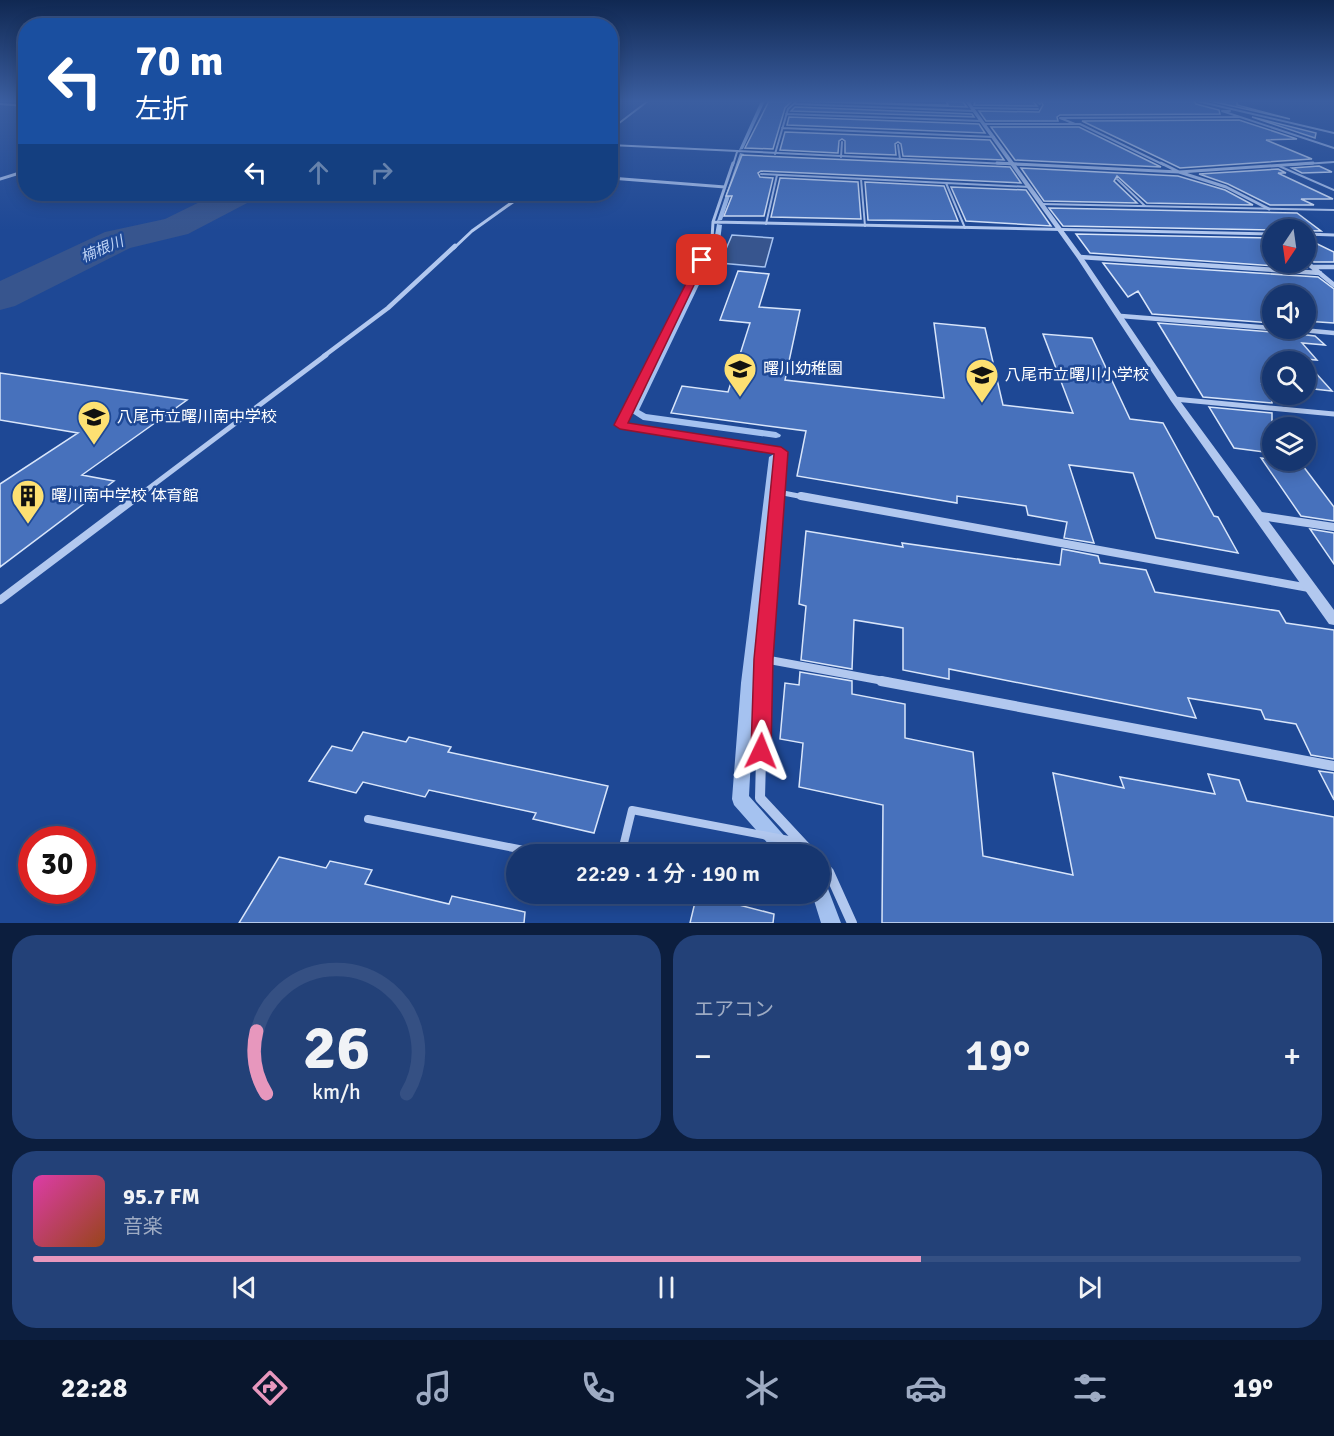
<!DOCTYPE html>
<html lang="ja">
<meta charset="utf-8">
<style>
:root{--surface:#163670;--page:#234178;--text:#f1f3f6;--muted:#9eabc3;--line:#355083;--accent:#e797bd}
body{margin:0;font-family:Signika,"Noto Sans JP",sans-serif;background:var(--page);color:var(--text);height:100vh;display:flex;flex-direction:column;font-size:22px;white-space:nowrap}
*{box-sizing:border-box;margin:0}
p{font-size:20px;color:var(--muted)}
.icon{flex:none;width:33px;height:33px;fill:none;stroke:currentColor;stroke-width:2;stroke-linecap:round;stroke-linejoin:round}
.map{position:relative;height:923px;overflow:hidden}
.drawer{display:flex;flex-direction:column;gap:12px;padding:12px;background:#0c1e3e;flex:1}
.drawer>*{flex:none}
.banner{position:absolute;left:18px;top:18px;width:600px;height:183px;border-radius:24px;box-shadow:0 3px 15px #0003,0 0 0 2px var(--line);background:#1a4fa0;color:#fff;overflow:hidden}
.needle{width:39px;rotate:193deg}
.fabs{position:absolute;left:1262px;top:219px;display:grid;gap:12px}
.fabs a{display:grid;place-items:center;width:54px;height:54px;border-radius:50%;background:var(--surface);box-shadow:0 3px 15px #0003,0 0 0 2px var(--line);font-size:30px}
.speed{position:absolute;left:18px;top:826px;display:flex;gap:12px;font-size:30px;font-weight:700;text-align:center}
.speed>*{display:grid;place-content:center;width:78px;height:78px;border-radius:50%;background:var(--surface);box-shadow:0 3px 15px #0003,0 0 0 2px var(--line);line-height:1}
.speed .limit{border:9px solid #d22;background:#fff;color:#111}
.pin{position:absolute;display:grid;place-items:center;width:51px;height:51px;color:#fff;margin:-26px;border-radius:12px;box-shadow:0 3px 9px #0006}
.me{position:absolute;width:66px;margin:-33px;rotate:2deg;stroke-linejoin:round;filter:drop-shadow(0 0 4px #0008)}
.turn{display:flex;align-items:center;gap:21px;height:126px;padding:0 18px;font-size:27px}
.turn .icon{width:78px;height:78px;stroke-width:2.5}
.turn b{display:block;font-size:42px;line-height:51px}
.lanes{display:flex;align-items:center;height:57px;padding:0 18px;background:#0003;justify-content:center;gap:30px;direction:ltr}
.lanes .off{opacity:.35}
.big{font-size:45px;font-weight:600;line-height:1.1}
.drawer .card{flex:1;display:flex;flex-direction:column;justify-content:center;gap:9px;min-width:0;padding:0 21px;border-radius:24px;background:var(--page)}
.drawer .dial{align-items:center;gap:0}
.dial svg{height:156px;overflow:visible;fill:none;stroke:var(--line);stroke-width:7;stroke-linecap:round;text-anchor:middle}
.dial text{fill:var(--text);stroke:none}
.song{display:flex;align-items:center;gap:18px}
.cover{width:72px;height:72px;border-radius:9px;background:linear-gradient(135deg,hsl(320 70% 55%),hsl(20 70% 35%))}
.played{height:6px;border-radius:3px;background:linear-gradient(90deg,var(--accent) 70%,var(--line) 70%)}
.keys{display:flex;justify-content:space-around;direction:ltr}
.heat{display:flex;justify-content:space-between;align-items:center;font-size:33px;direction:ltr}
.drawer .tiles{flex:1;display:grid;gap:12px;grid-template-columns:1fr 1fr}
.card:last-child{grid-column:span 2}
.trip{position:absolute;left:506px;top:844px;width:324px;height:60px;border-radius:30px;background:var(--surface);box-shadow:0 3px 15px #0003,0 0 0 2px var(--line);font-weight:600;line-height:60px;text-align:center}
.tab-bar{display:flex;height:96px;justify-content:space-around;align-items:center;background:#09162d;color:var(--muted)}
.tab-bar .icon{width:42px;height:42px}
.tab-bar .current{color:var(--accent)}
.tab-bar b{font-size:27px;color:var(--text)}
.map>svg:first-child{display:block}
.water{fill:#37558e;stroke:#a5c2f0;stroke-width:1.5}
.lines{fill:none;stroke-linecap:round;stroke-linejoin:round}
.stream{fill:#a5c2f0;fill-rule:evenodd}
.river{fill:#37558e;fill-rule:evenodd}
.building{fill:#4771bc;stroke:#d8e5fa;stroke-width:1.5}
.service-far1{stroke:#b2c8ef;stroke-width:2}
.service{stroke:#b2c8ef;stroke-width:8}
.minor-far5{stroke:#b2c8ef;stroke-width:2}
.minor-far4{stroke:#b2c8ef;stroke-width:3}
.minor-far3{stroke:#b2c8ef;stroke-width:4.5}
.minor-far2{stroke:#b2c8ef;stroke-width:5}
.minor-far1{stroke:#b2c8ef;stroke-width:8}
.minor{stroke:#b2c8ef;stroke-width:10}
.tertiary{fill:#b2c8ef;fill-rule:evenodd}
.route{fill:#e11d48;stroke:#92132f;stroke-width:1.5}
.labels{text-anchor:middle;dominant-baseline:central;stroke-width:5;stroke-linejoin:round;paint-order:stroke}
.far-water-label{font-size:15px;font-style:italic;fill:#bed3f5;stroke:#1e4895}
.poi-label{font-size:16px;fill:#fff;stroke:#1e4895;text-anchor:start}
</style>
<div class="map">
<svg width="1334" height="923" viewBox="0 0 1334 923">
<rect width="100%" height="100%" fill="#1e4895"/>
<!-- water -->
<path class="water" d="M732,235l41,3 -8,29 -45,-4z"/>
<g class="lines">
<!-- stream -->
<path class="stream" d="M761,101h4l-22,48 -4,1z
M740,153l4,1 -22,66 -5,1z
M717,224l5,1 -2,16 -81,169 7,4 130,18 5,3 -1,2 -4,1 -133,-18 -14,-9 85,-170z
M774,454l5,3 -24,226 -6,113 47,53 3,6h-21l-44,-50 -2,-6 9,-116 28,-226z
M819,878l6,3 16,42h-20l-9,-29h7z"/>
<!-- river -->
<path class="river" d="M216,194h40l-5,7 -63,33 -58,14 -115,58 -15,4v-29l105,-49 60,-13z"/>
</g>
<!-- building -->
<path class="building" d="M769,101h23l-7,7 -12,41 -28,-1z
M800,101l144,4h4l-2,-4 17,1 4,5z
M975,101h58l4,5 -63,-1z
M1041,101h153l2,3 23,6 1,4 -160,1 -3,2 1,4h-72l-7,-10 60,1 4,-7z
M1210,101h27v4l53,14z
M795,107l177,7 2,3 -183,-6z
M789,117l190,7 6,9 -198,-8z
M1252,117l64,16 -1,5z
M1239,120l58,19 -31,1 46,19 -132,9 -98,-47z
M991,127h88l82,40 -146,-7z
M785,132l205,8 14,20 -101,-4 -2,-12 -3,-2 -3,2 1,11 -51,-2v-12l-3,-2 -3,2 -1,12 -58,-3z
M742,155l268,12 11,16 -260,-12 -3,2 2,4 13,1 -9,38h-40l8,-20h-6z
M1319,166l13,6 -30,1 -10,-5z
M1021,168l157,8 47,14 28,15 -106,-2 -30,-27 -3,5 23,22 -93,-2z
M1278,169l8,4h-8l4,2 51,24h-32l13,6h-44l-42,-21 -29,-10z
M780,178l78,4 3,37 -90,-2z
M865,182l79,4 14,35 -90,-1z
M951,187l75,3 25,36 -85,-5z
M1049,208l248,5 24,18 -258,-5z
M1076,234l196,4v24h29l5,6 -216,-15z
M1305,238l29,14v10h-20l-9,-5z
M1103,263l215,14 16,12v34l-29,-2v-25h-33v27l-120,-9 -14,-23 -10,6z
M738,271l31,3 -10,33 41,3 -15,70 159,18 -10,-75 51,5 18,77 70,8 -30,-79 49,4 38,81 33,4 51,93 4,1 20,36 -82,-15 -23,-65 -64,-8 25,78 -30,-5 3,-16 -39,-7 -2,-9 -69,-10v7l-160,-27 9,-45 -135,-18 11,-27 46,6 22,-69 -30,-3z
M1158,323l114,9 5,-4 4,4 34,4 10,9 -23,-2 15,17 -14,-1 29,32 -27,-3v-26h-33v23l-10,-1 10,12v7l-69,-6z
M0,373l187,27 -105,75 32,6 -114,86v-83l78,-51 -78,-13z
M1209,407l63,6v40l-38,-5z
M1261,458l39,4 34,45v14l-33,-5z
M1310,529l24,4v31z
M806,531l97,16 -1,-4 158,22 2,-16 36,7 2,7 46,7 9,22 124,19 7,12 48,7v129l-23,-4 -15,-31 -31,-5 -4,-9 -73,-12 8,20 -247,-49v10l-46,-9v-42l-49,-8 -2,49 -51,-9 5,-54 -7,-2z
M800,672l52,9v13l53,10v34l68,14 10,104 90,19 -20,-102 71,15 -4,-11 95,17 -7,-20 31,6 8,21 87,16v106h-452l1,-118 -84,-18 4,-44 -23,-4 5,-56 14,2z
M363,732l43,10 3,-5 42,10 -3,5 160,34 -14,47 -61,-14 3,-6 -107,-23 -4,7 -62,-15 -7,11 -47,-12 23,-35 20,5z
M1319,771l15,2v27z
M279,857l47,11 4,-7 42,9 -7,14 84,20 3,-8 73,16 -1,11h-285z
M697,894l77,20 -1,9h-83z"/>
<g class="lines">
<!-- service-far1 -->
<path class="service-far1" d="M1036,101l4,3
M796,104l178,7
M972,108l66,1
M786,114l196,7
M1075,124l-15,-6 179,-1
M782,128l212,9
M898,145l2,14
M775,154l13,-45 9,-8
M841,157l1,-15
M1279,166l55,24
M761,174l269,13
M861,179l4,47
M1117,179l28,27
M946,183l19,45
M1041,204l293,6
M766,224l11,-49"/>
<!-- service -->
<path class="service" d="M368,819l181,36
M621,855l11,-45 167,32"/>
<!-- minor-far5 -->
<path class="minor-far5" d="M1197,101l137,32
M0,104l26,2
M1230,111h-8l112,37
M984,124h96l84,41
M610,130l38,-29
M610,145l419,20
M733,165l4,-13
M1289,165l45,-3"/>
<!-- minor-far4 -->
<path class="minor-far4" d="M997,163l182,9 47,15 43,22
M1161,163l18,9 134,-9
M610,178l115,9
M0,179l26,-8
M713,222l559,12
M1305,234l29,1
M454,248l18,-17 52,-37
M708,248l4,-9 1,-17 20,-59"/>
<!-- minor-far3 -->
<path class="minor-far3" d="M1080,257l240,16
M1305,261l29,24
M1313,267h21
M1121,316l151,12
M1281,328l53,5
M324,356l64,-48 67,-62
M654,356l54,-110"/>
<!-- minor-far2 -->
<path class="minor-far2" d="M655,355l-35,70 161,26 -4,47
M1174,399l160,15
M778,492l31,6
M136,498l190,-143"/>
<!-- minor-far1 -->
<path class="minor-far1" d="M801,496l508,92
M1261,516l73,11
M0,600l138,-104
M764,659l125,23
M763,682l14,-186"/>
<!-- minor -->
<path class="minor" d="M763,681l-3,117 53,57
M881,681l453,85
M819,861l10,11 23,51"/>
<!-- tertiary -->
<path class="tertiary" d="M965,101h4l113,155 96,142 156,212v15l-5,-1 -158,-223 -94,-143z"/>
</g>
<!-- sky -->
<linearGradient id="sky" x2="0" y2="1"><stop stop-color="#102852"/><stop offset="0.44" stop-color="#3b5ea0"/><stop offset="1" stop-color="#3b5ea0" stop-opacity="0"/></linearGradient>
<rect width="1334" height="230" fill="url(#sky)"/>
<!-- route -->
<path class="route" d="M702,257l4,3 -78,163 153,24 7,5 -15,207 -2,92 -3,7 -7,3 -7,-3 -3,-7 3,-92 20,-205 -154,-25 -6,-4 84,-165z"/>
<!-- icons -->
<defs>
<g id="school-pin" transform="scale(1.725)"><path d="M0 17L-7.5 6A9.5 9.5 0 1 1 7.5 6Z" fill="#fde072" stroke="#1e4895"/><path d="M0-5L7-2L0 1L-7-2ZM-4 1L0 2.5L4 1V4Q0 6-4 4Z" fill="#111"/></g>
<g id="building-pin" transform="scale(1.725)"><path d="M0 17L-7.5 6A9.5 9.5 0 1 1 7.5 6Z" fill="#fde072" stroke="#1e4895"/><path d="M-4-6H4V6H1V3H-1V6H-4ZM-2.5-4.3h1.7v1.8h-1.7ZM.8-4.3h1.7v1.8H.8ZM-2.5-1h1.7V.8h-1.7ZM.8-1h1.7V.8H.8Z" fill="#111"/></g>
</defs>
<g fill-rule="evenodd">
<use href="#school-pin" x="740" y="369"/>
<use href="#school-pin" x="982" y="375"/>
<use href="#school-pin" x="94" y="417"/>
<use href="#building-pin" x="28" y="496"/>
</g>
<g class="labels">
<!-- far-water labels -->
<g class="far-water-label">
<text transform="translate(102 249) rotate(-23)">楠根川</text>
</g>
<!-- poi labels -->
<g class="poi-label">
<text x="763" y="369">曙川幼稚園</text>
<text x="1005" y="375">八尾市立曙川小学校</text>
<text x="117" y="417">八尾市立曙川南中学校</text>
<text x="51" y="496">曙川南中学校 体育館</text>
</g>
</g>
</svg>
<div class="fabs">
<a><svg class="needle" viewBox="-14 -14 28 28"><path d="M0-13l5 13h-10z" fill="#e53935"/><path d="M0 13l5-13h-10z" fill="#9eabc3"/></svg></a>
<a><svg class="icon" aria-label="sound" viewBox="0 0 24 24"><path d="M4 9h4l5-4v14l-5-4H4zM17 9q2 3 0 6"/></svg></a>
<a><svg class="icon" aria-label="search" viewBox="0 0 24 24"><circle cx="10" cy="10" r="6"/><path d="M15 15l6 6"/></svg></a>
<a><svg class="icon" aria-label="layers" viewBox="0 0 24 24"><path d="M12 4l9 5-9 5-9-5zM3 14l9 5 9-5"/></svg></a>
</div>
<div class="speed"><div class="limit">30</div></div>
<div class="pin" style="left:702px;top:260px;background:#d93025"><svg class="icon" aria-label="arrive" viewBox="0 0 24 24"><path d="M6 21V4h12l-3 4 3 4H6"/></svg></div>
<svg class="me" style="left:761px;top:751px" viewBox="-20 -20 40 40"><path d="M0-17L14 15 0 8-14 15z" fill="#e11d48" stroke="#fff" stroke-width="4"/></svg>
<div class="trip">22:29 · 1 分 · 190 m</div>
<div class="banner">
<div class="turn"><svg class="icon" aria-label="left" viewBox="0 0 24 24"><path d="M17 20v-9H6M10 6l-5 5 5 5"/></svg><div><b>70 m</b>左折</div></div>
<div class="lanes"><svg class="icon" aria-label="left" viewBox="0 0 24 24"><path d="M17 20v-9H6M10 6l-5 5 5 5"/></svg><svg class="icon off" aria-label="ahead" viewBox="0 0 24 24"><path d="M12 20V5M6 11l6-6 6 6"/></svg><svg class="icon off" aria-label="right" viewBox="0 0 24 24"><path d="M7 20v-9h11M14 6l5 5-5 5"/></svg></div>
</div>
</div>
<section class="drawer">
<div class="tiles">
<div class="card dial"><svg viewBox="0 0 100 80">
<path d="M14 69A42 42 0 1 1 86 69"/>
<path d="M14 69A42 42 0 0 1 9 37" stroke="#e797bd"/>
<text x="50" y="56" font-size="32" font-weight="700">26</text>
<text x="50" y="72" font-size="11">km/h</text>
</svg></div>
<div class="card"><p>エアコン</p>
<div class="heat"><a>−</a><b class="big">19°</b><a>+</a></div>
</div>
<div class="card">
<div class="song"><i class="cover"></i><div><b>95.7 FM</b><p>音楽</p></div></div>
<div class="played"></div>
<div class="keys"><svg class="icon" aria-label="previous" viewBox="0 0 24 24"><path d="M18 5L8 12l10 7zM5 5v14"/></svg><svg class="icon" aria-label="pause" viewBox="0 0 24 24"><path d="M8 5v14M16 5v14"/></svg><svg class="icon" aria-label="next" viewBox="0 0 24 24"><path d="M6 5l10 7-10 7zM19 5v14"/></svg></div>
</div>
</div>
</section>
<nav class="tab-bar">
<b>22:28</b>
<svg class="icon current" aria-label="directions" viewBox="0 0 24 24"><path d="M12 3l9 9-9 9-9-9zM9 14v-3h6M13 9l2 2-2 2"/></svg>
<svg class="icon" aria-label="music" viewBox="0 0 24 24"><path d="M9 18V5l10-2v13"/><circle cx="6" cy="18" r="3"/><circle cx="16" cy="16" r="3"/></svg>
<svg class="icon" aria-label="phone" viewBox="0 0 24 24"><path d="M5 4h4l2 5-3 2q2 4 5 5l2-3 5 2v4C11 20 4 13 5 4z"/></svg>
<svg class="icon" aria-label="climate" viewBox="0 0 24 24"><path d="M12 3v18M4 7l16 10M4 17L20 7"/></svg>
<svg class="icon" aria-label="car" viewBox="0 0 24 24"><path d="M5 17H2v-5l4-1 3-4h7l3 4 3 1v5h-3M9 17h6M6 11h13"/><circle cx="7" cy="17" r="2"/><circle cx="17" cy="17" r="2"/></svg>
<svg class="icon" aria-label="filters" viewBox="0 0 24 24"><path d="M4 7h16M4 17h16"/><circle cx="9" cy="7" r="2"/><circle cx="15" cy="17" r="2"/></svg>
<b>19°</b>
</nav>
